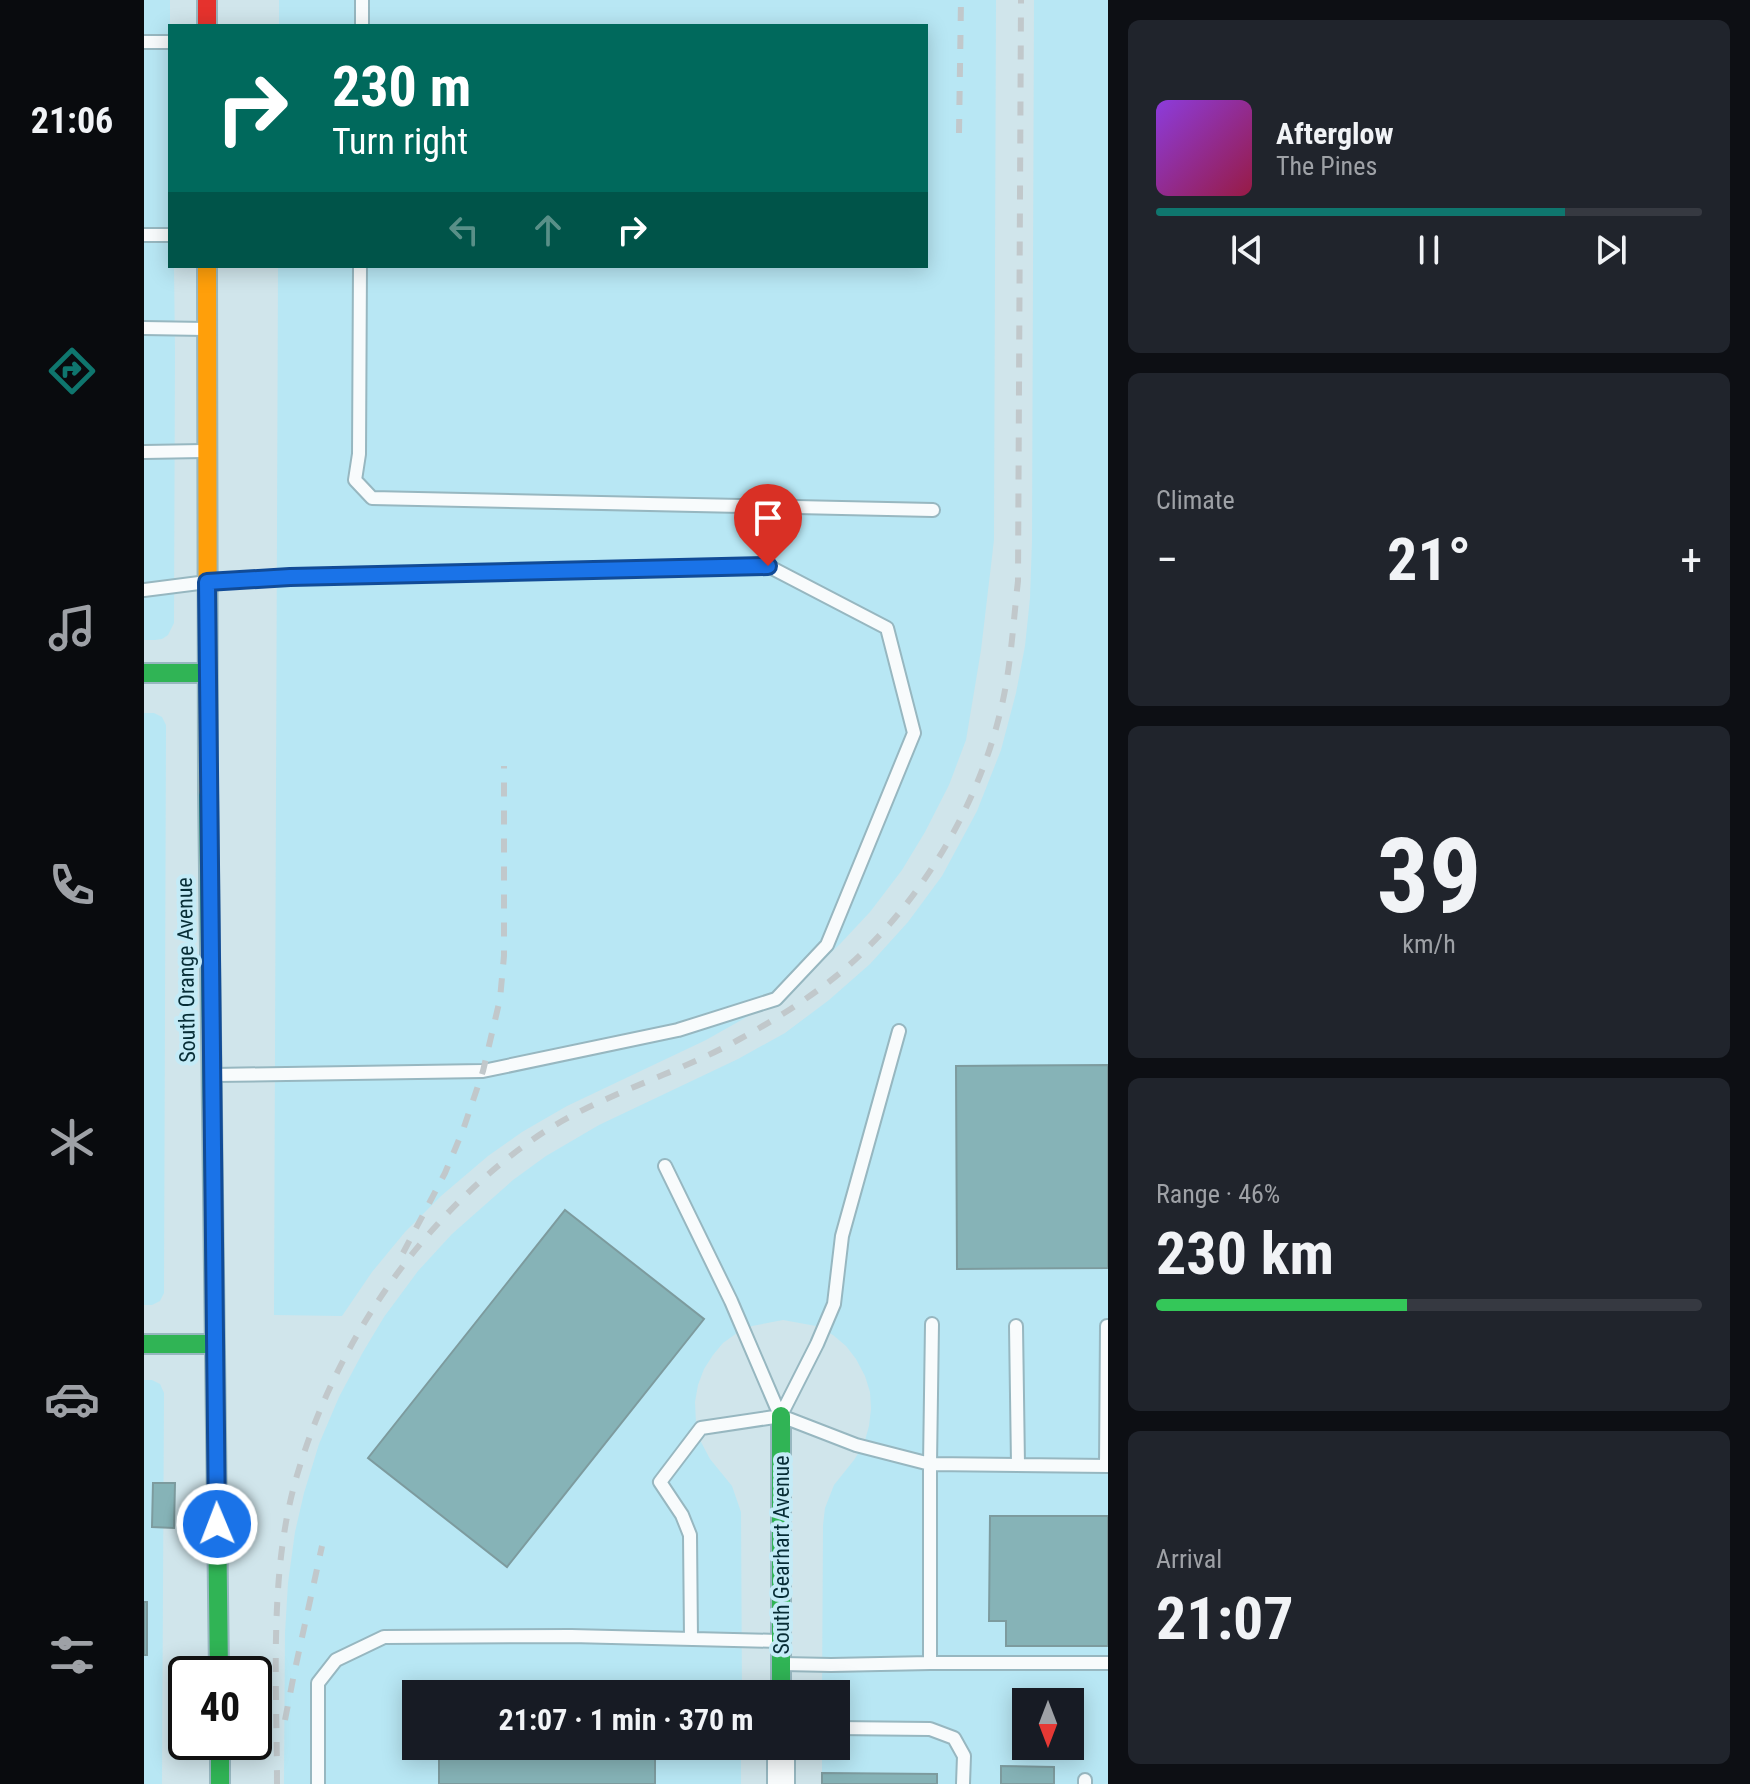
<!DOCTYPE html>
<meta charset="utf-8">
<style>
:root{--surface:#171b24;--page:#20242c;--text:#f1f3f6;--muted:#9ea1a6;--line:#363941;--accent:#0f766e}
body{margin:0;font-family:"Roboto Condensed",sans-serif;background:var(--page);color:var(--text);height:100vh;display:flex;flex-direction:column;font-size:30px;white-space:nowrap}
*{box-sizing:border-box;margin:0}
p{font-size:26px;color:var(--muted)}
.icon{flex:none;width:44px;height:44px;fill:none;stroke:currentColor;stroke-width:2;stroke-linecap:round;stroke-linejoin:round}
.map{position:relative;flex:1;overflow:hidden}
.drawer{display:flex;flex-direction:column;gap:20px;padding:20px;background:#0d0f14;width:642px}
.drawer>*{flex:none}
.hud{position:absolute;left:24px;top:24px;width:760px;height:244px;border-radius:0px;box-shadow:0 4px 20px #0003;background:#00695c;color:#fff;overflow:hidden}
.needle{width:52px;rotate:180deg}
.fabs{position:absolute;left:868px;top:1688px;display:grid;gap:16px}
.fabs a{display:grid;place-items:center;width:72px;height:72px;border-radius:0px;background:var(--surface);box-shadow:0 4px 20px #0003;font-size:40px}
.speed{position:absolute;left:24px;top:1656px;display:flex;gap:16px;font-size:40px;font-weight:700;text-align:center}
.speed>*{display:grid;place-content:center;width:104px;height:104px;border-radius:50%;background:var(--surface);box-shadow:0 4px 20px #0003;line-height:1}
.speed .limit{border:4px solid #111;border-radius:12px;background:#fff;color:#111}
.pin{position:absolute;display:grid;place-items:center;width:68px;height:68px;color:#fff;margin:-82px -34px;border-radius:50% 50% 50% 0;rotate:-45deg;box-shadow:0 0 8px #0007}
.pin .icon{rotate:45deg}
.me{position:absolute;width:88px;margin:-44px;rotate:359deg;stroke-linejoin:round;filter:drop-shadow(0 0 6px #0008)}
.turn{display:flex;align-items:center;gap:28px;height:168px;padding:0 32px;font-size:36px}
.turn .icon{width:104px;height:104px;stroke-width:2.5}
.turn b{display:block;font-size:56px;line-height:68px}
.lanes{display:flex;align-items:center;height:76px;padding:0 32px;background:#0003;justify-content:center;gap:40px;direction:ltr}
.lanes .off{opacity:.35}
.big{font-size:60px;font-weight:700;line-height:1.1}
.drawer .tile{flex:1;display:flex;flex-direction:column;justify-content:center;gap:12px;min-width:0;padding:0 28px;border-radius:12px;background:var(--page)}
.drawer .dial{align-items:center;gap:0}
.dial b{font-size:104px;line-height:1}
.song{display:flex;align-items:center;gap:24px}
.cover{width:96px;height:96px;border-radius:12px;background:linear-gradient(135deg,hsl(270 70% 55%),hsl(340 70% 35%))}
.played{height:8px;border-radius:4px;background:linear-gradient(90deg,var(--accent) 75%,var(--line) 75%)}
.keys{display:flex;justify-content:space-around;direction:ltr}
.heat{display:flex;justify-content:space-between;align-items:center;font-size:44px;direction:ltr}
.charge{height:12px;border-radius:6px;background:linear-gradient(90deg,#34c759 46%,var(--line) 0)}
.trip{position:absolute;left:258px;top:1680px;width:448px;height:80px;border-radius:0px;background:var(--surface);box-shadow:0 4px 20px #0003;font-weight:700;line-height:80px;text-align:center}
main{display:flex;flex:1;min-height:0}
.menu{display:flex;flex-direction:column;width:144px;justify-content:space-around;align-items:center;background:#090b0e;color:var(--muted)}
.menu .icon{width:56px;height:56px}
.menu .selected{color:var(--accent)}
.menu b{font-size:36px;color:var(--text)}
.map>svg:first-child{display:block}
.built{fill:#b8e7f4;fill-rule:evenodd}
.building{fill:#86b3b7;stroke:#7d9b9e;stroke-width:2}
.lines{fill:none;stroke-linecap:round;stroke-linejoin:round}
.lane-casing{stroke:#97b7c0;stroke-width:16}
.street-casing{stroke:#97b7c0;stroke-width:30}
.fast-casing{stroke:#97b7c0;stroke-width:22}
.slow-casing{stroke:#97b7c0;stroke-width:22}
.jam-casing{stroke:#97b7c0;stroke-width:22}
.lane{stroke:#f8fbfc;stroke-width:12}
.street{stroke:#f8fbfc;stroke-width:26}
.fast{stroke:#30b455;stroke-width:18}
.slow{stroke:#ff9f0a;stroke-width:18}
.jam{stroke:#e5322d;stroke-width:18}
.rail{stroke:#c1c8cb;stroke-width:6;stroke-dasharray:14 14;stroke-linecap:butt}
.route-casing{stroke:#114b97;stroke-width:20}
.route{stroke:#1a73e8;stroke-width:14}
.labels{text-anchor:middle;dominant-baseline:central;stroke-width:8;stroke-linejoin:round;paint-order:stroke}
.street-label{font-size:22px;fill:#072d36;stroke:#c4ebf7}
</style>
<main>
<nav class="menu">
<b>21:06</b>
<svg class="icon selected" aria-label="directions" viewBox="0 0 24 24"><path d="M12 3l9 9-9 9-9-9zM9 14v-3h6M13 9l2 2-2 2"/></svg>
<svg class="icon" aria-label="music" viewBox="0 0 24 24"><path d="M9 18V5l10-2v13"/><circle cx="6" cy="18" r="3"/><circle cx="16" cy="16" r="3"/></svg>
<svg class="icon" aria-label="phone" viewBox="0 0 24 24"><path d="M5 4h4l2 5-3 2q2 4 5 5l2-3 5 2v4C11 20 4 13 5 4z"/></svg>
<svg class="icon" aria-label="climate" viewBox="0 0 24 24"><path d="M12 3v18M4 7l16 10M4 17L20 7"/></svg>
<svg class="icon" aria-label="car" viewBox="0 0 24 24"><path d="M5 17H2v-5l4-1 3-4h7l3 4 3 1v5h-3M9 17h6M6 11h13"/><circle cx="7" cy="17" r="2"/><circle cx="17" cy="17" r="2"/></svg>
<svg class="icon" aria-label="filters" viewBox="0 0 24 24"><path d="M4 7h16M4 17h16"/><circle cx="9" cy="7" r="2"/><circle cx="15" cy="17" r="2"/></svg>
</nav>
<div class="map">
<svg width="964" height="1784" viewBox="0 0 964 1784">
<rect width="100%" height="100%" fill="#d0e5eb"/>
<!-- built -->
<path class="built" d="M0,0h26v266h4l1,86 -1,271 -6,12 -6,4 -7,1h-11z
M135,0h717l-2,540 -13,110 -15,90 -17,45 -24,47 -23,38 -32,42 -30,32 -25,24 -28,22 -35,24 -46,26 -139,66 -45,26 -34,24 -47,40 -36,36 -33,40 -30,44 -68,-1 4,-1049h648v-240h-647z
M890,0h74v1784h-286v-38h14v-52h-14l1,-169 2,-17 9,-23 20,-25 10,-16 5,-18 2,-17 -1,-17 -5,-16 -9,-17 -10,-13 -13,-11 -17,-9 -33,-6 -31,6 -15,7 -14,10 -10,12 -9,14 -6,16 -3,17 1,21 5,19 9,17 22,27 9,26 1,182h-326v52h325v38h-457l1,-151 3,-50 7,-51 9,-39 15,-49 20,-47 24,-45 21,-35 34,-46 34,-37 61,-54 33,-24 53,-31 139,-66 47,-26 44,-33 41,-36 38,-42 34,-46 35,-65 24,-61 15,-57 9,-47 5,-48 2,-57zM882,1702h44v44h-44z
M0,713h10l8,4 4,8 -2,568 -4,8 -8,4h-8z
M0,1380h8l8,4 4,9 -2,391h-18z"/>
<!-- building -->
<path class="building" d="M964,1065v203l-151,1 -1,-203z
M421,1210l139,109 -197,248 -139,-109z
M9,1483h22l-1,45 -22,-1z
M846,1516h118v130h-102v-25h-17z
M0,1602h3v53h-3z
M510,1690v4h-215v-3z
M295,1746h216v38h-216z
M857,1766l53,1v17h-53z
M678,1773l115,1v10h-115z"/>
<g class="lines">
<!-- lane casing -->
<g class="lane-casing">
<path id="lane" d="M218,26v-26
M0,42h26
M0,235h26
M216,266l-1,188 -4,26 17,18 561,12
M0,328l61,1
M0,452l59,-1
M0,590l63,-8 83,-5 478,-11 119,62 27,105 -87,212 -51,54 -98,31 -195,41 -269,4
M521,1166l66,135 48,112
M788,1324l-2,140 178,2
M872,1326l2,139
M638,1413l35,-69 17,-40 8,-68 57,-205
M962,1466l1,-140
M547,1639l-1,-104 -8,-20 -22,-33 41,-54 80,-12 75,29 74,19v199l-99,2 -48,-1
M786,1663h178
M692,1728l94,1 24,9 10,18 -1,28
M941,1780v4
M174,1784v-101l18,-23 48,-23 187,-1 207,5"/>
</g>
<!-- street casing -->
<g class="street-casing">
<path id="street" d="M637,1746v38"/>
</g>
<!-- fast casing -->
<g class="fast-casing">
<path id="fast" d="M0,673h63
M64,791l11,883
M0,1344h70
M637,1416v278
M76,1742v42"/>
</g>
<!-- slow casing -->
<g class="slow-casing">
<path id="slow" d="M63,266l1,525"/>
</g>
<!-- jam casing -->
<g class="jam-casing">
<path id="jam" d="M63,0v26"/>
</g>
<!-- lane -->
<use href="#lane" class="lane"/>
<!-- street -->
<use href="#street" class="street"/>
<!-- fast -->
<use href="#fast" class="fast"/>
<!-- slow -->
<use href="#slow" class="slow"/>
<!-- jam -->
<use href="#jam" class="jam"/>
<!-- rail -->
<path class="rail" d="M815,133l2,-133
M259,1253l42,-80 18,-43 20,-59 17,-72 4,-43v-190
M141,1720l9,-46 28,-128
M133,1784c0,-101 -9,-214 21,-312 39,-130 122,-253 234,-332 62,-44 139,-63 206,-100 37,-20 75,-44 108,-72 75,-66 132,-161 155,-259 10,-42 12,-85 17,-128l3,-581"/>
</g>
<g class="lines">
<!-- route casing -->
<g class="route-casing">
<path id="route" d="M73,1524l-10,-942 83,-5 478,-11"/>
</g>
<!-- route -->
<use href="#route" class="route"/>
</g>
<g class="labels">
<!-- street labels -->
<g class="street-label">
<text transform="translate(42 970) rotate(-91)">South Orange Avenue</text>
<text transform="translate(637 1555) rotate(-90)">South Gearhart Avenue</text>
</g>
</g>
</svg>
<div class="fabs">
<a><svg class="needle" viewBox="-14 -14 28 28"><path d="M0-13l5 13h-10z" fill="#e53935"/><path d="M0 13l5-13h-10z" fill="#9ea1a6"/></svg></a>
</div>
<div class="speed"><div class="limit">40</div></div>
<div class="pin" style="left:624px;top:566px;background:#d93025"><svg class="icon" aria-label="arrive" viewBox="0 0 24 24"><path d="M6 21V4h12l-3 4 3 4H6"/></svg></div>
<svg class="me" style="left:73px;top:1524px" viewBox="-20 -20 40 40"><circle r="17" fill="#1a73e8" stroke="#fff" stroke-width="3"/><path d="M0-11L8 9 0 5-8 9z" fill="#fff"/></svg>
<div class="trip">21:07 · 1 min · 370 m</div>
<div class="hud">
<div class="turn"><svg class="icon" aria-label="right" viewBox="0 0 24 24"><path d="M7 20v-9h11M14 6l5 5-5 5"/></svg><div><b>230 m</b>Turn right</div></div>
<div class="lanes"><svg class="icon off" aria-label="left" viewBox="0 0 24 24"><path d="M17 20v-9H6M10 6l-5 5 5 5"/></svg><svg class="icon off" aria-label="ahead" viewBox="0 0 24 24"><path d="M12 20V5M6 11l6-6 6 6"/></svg><svg class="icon" aria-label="right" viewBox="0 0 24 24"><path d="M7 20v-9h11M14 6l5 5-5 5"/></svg></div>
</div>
</div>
<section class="drawer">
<div class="tile">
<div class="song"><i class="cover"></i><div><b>Afterglow</b><p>The Pines</p></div></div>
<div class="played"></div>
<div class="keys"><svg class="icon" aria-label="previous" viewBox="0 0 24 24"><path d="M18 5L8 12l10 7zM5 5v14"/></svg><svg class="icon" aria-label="pause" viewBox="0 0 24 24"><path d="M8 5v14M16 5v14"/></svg><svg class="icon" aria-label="next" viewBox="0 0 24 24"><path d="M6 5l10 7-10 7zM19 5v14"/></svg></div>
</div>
<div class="tile"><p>Climate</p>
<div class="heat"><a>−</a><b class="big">21°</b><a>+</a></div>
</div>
<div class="tile dial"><b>39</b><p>km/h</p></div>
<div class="tile"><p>Range · 46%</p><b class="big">230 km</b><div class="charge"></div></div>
<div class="tile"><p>Arrival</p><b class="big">21:07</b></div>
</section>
</main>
